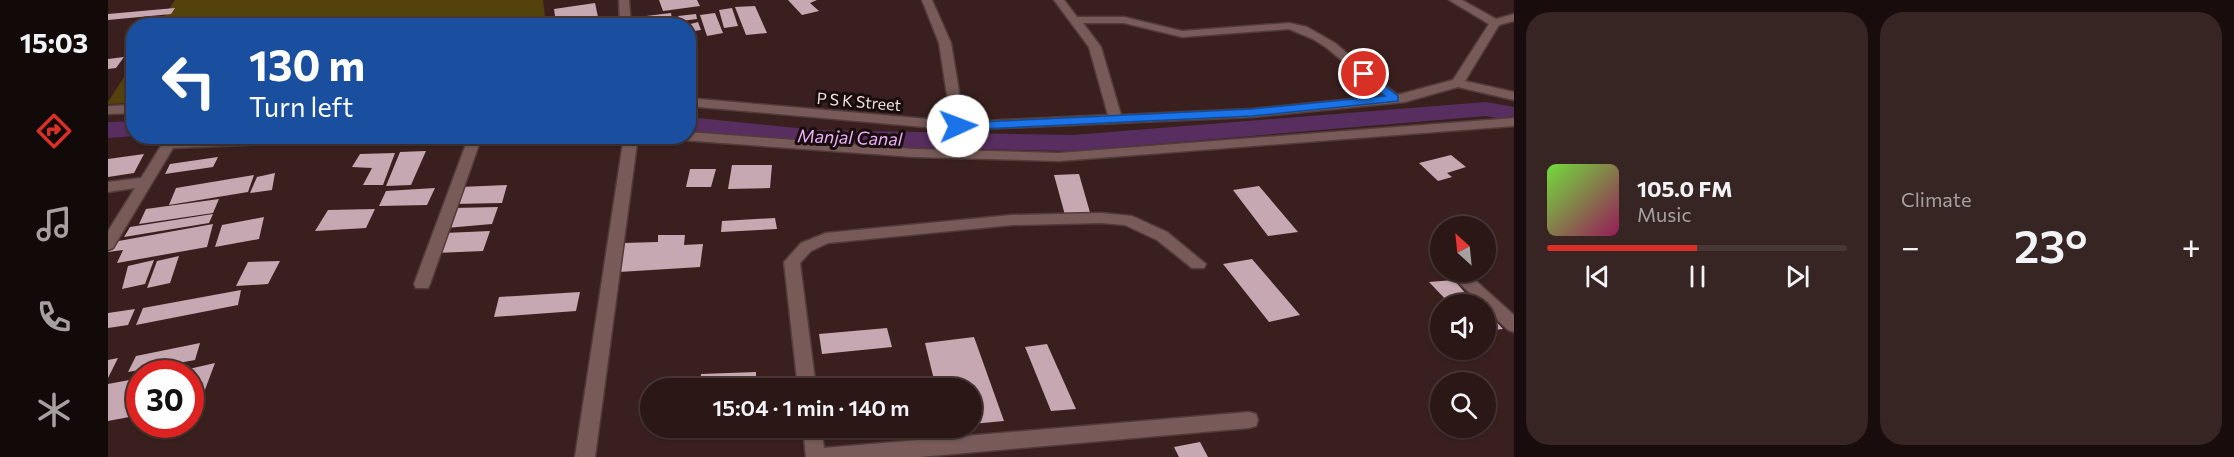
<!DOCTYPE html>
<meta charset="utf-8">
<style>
:root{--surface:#2b1816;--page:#372523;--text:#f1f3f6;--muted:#a6a0a1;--line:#473735;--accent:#d93025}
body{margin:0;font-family:Commissioner,sans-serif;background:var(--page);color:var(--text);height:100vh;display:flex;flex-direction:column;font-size:22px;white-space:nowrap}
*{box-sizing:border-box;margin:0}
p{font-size:20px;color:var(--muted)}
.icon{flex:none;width:33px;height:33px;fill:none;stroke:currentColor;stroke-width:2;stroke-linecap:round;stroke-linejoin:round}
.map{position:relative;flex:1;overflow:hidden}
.side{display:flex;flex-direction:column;gap:12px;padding:12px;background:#180d0c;width:720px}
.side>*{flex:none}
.hud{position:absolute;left:18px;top:18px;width:570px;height:126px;border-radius:24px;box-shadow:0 2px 4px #0004,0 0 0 2px var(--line);background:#1a4fa0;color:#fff;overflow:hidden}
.needle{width:39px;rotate:333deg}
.buttons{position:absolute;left:1322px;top:216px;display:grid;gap:12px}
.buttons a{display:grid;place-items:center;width:66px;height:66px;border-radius:50%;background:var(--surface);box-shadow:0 2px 4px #0004,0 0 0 2px var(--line);font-size:30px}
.speed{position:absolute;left:18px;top:360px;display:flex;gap:12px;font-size:30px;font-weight:700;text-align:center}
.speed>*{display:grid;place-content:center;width:78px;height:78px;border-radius:50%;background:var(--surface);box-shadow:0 2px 4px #0004,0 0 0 2px var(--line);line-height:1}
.speed .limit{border:9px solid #d22;background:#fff;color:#111}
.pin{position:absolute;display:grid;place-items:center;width:51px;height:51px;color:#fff;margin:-26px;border:3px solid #fff;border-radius:50%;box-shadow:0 2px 6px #0007}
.me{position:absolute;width:66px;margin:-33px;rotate:88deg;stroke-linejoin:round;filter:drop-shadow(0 0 4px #0008)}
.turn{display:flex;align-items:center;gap:21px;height:126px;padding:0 24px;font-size:27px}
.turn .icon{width:78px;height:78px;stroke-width:2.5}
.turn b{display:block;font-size:42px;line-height:51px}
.big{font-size:45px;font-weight:600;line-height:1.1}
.side .widget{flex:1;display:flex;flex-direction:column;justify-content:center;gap:9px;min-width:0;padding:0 21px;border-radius:24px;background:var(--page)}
.song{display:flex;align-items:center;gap:18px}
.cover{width:72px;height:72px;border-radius:9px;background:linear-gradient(135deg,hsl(100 70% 55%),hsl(330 70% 35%))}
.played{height:6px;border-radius:3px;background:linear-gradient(90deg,var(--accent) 50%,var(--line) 50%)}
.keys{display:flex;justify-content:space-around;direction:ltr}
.heat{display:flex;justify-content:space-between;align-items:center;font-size:33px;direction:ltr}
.side .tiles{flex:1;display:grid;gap:12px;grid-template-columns:repeat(2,1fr)}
.trip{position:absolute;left:532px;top:378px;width:342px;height:60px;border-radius:30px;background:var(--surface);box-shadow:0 2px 4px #0004,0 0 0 2px var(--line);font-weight:600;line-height:60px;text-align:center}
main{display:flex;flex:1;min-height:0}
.tabs{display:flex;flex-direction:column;width:108px;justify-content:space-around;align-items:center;background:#110a09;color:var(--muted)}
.tabs .icon{width:42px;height:42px}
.tabs .selected{color:var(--accent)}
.tabs b{font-size:27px;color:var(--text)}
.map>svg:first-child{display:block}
.green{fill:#54420d}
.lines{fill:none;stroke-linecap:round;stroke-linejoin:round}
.canal{fill:#582e60;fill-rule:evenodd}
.building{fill:#c6a8b3}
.minor-casing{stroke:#513c3b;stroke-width:3}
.minor{fill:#785b58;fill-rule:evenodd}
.route{fill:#1a73e8;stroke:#114b97;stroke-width:1.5}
.labels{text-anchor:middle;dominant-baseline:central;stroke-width:6;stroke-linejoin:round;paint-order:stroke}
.street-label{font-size:16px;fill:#efdedc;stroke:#180d0c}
.water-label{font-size:18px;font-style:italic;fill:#efaefb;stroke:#180d0c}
</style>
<main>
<nav class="tabs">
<b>15:03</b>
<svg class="icon selected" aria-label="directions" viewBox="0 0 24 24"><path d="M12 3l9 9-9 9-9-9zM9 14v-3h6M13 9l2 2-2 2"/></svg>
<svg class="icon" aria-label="music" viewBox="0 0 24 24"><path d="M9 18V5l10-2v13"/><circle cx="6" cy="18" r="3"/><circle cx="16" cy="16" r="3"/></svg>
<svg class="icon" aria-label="phone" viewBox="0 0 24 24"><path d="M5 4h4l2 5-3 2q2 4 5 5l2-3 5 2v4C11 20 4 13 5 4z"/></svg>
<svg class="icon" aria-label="climate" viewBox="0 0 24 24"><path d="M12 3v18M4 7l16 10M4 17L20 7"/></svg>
</nav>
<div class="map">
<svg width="1406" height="457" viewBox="0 0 1406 457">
<rect width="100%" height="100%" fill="#39201e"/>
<!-- green -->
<path class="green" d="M67,0h368l3,25 -388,1z
M25,63v40l-25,1v-2z"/>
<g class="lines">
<!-- canal -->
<path class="canal" d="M1378,102l28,5v14l-28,-5 -413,35 -257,-5 -128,-14v-15l128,13 257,5z
M26,121l1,15 -27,2v-16z"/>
</g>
<!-- building -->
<path class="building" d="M551,0h38l3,6 -37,5z
M680,0h29l-7,3 9,8 -17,4z
M487,3l3,14 -42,6 -2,-14z
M647,6l12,27 -21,2 -11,-28z
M67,8l-4,6 -63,6v-6z
M624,8l6,18 -14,2 -5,-18z
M563,13l2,13h-34l-1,-9z
M607,13l8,20 -16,3 -7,-21z
M588,14l1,5 -16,2 -3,-5z
M590,22l3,8 -13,2v-6h-5z
M16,57l-8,11 -8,1v-10z
M318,151l-15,34 -25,1 14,-34z
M287,153l-12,32h-20l9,-17 -20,-1 8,-13z
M36,154l-10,19 -26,4v-18z
M1343,155l15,12 -19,6 5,4 -14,4 -19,-18z
M110,157l-5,10 -48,7 5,-10z
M624,165h40l-2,23 -42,1z
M582,169h26l-5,18h-25z
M167,173l-3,17 -22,3 7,-16z
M971,174l12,42 -26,-1 -11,-40z
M146,175l-6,17 -79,13 7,-17z
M399,185l-5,18 -49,1 7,-17z
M1151,186l39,46 -30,4 -35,-46z
M327,188l-8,17 -48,1 7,-15z
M111,199l-6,14 -74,11 7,-15z
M390,207l-6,17 -46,4 7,-20z
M267,209l-9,19 -51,3 13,-21z
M105,214l-4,9 -85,14 6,-10z
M156,217l-5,22 -44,8 7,-22z
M667,218l2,11 -56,3 1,-11z
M105,224l-6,23 -90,16 6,-13 -15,2 5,-10z
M382,231l-7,20 -47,2 8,-20z
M550,235h27l-1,10 19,-1 -3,23 -81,5 4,-29 35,-1z
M71,256l-9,27 -23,5 10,-27z
M1144,259l48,56 -31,7 -46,-58z
M46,260l-9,24 -23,5 6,-23z
M172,261l-12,23 -32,2 12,-24z
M1346,280l19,22 -23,2 -21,-22z
M133,290l-3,15 -102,20 7,-17z
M472,292l-4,19 -82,6 5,-20z
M27,309l-7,16 -20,3v-15z
M1377,313h3l15,16 -18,2z
M779,328l5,19 -70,7 -3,-20z
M866,337l30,84 -32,3v-36h-36l-11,-45z
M92,343l-5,17 -67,12 8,-16z
M939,344l29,65 -25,2 -26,-64z
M10,358l-10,20v-18z
M107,363l-15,40 -10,2v-31h-23z
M648,372v16h-56l1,-14z
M32,378v37l-32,6v-37z
M1092,442l8,15h-29l-5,-10z"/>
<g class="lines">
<!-- minor casing -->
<g class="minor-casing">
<path id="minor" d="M511,0h10l2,26h-11z
M814,0h10l19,43 13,79 144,-7 -19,-68 -35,-47h10l13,17h47l58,14 107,-8 18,4 28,16 62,52 56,-15 36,-56 -40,-24h13l34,19 18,-5v7l-15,4 -34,56 49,11v8l-56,-13 -53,15 -153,15 -294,13 -270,-24v-8l263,23 -12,-78zM975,23h41l58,14 107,-8 24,10 14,9 57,48 -132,13 -131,6 -20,-68z
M26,105v8l-26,1v-8z
M1406,118v8l-455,35 -144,-4 -234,-17 -6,-4h13v-4l227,17 144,4z
M141,136h118l-6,4 -188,8 -60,100 -5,2v-19l27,-43 -27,4v-10l33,-4 23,-37z
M361,136h13l-52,148 -2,4h-12l-2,-4z
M516,136h14l-43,321h-20z
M993,213l31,3 35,16 39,32 -2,4h-12l-35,-28 -32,-15 -24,-2 -89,2 -184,18 -17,8 -11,12 16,125h-18l-14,-126 17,-19 25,-10 186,-18z
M1340,272h18l48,43v17l-6,-2 -23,-22v-4h-4z
M1141,412l7,2 2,6 -2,6 -7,2 -329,29h-114l-3,-29h18l3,20z"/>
</g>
<!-- minor -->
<use href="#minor" class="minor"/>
</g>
<!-- route -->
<path class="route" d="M1256,70l34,26v5l-146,15 -294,14 -6,-4 6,-3 294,-14 133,-13 -25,-20v-5z"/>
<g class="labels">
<!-- street labels -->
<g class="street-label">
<text transform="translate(751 101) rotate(5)">P S K Street</text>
</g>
<!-- water labels -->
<g class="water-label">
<text transform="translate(742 137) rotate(2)">Manjal Canal</text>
</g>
</g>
</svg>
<div class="buttons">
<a><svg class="needle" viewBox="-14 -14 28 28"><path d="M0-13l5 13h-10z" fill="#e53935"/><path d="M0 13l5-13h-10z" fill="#a6a0a1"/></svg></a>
<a><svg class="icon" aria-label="sound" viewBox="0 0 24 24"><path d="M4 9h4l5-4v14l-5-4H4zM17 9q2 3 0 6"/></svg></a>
<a><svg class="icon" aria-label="search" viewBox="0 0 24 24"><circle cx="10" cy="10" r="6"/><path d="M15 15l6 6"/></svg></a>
</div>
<div class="speed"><div class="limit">30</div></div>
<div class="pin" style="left:1256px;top:74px;background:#d93025"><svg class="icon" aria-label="arrive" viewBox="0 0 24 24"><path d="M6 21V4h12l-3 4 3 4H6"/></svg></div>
<svg class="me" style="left:850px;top:126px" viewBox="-20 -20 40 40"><circle r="19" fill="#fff"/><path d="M0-13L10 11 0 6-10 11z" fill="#1a73e8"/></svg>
<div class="trip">15:04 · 1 min · 140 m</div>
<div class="hud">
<div class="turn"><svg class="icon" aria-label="left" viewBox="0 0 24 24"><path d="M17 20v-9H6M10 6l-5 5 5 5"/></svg><div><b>130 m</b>Turn left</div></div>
</div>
</div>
<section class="side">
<div class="tiles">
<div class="widget">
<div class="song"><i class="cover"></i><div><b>105.0 FM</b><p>Music</p></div></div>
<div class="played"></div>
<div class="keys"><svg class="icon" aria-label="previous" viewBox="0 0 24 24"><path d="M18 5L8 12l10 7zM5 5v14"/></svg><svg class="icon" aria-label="pause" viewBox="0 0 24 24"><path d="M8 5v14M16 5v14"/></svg><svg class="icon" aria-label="next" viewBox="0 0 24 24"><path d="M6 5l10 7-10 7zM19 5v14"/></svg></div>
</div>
<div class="widget"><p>Climate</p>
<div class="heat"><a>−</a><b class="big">23°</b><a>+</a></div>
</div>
</div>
</section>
</main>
